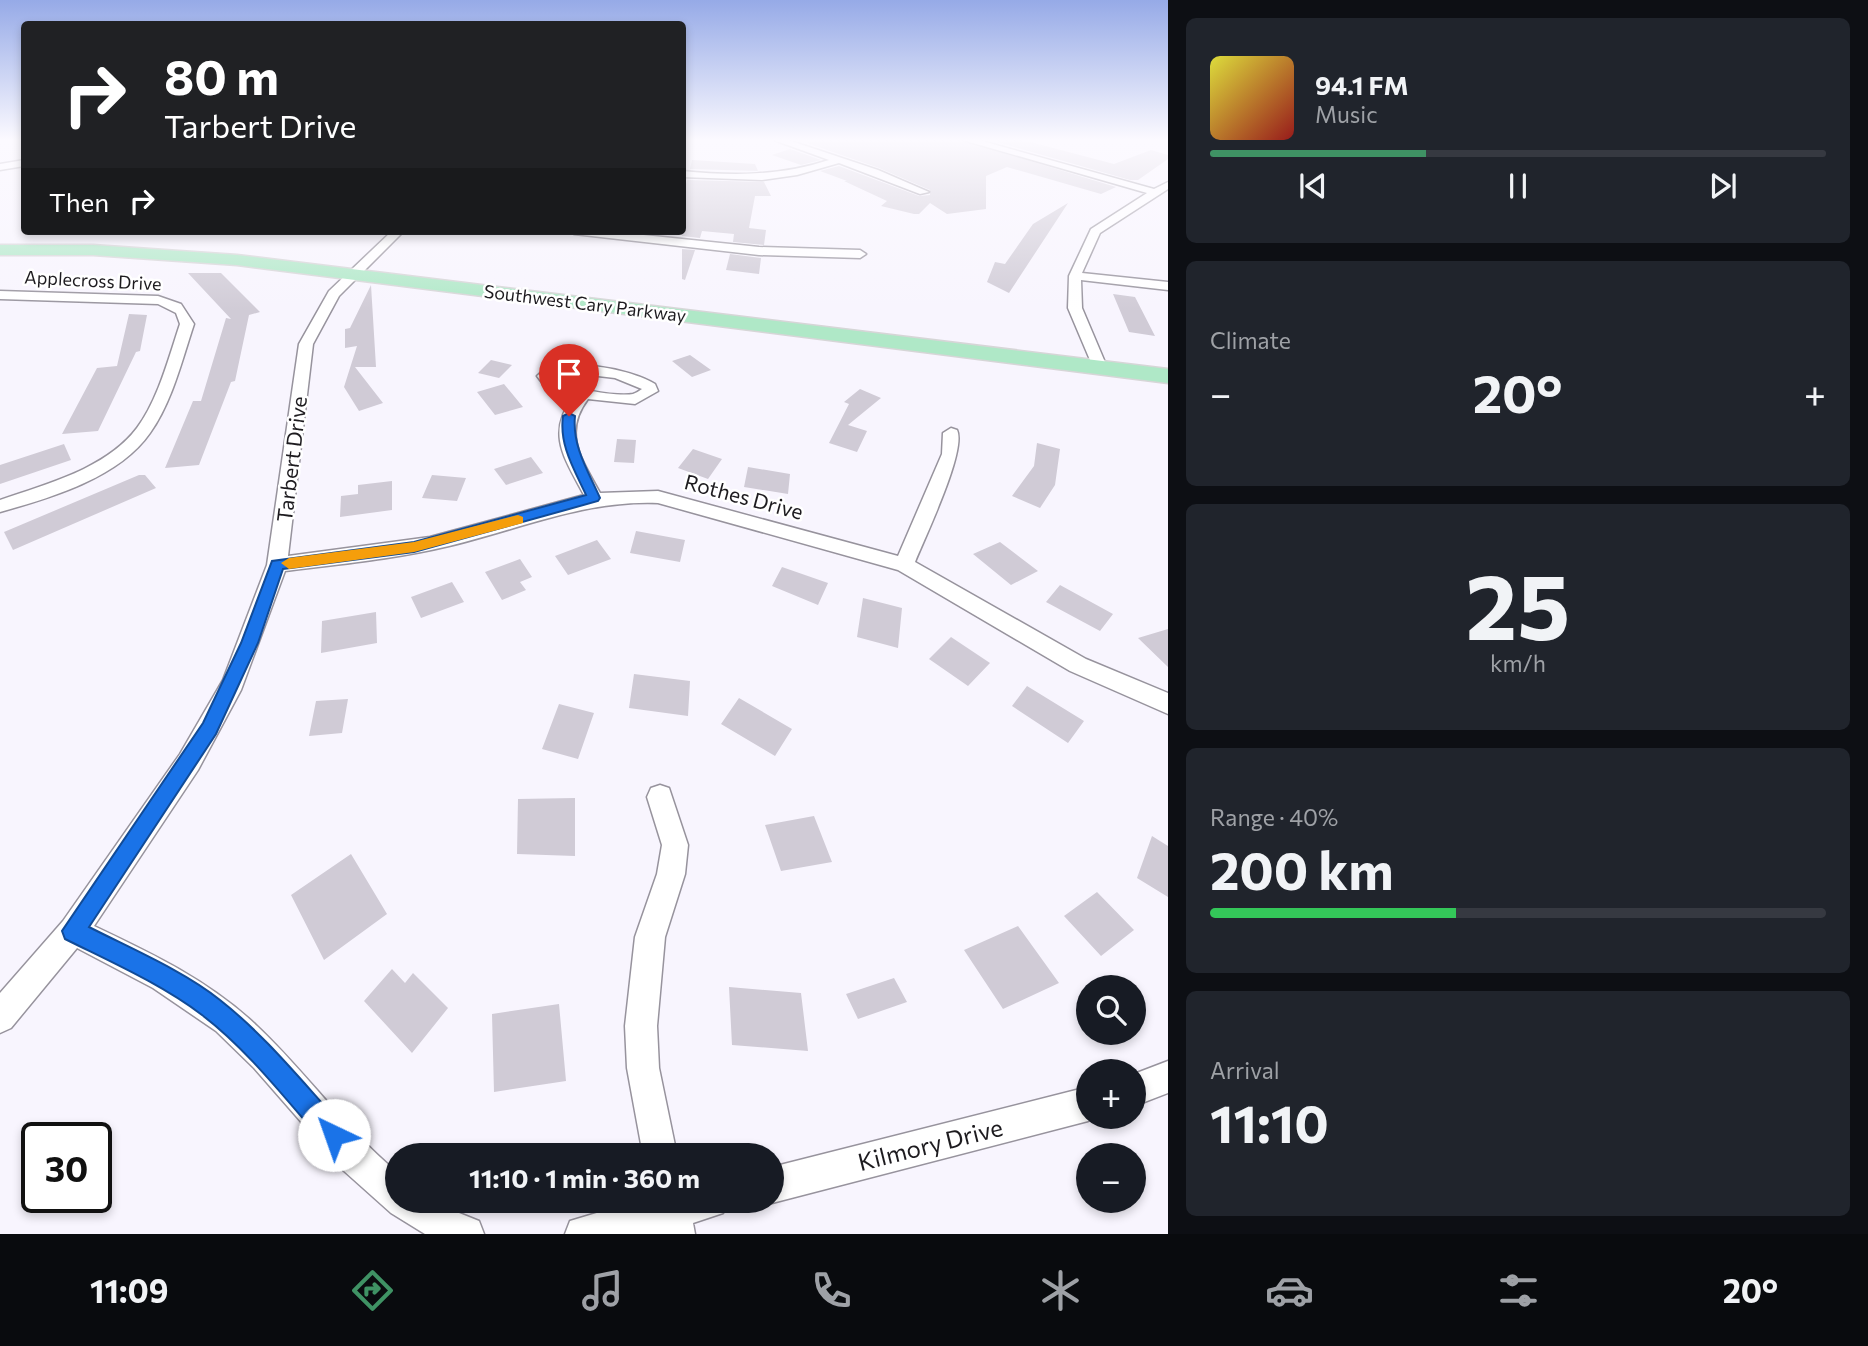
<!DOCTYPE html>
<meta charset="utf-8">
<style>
:root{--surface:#171b24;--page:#20242c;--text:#f1f3f6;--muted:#9ea1a6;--line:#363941;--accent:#3f9264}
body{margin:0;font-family:Commissioner,sans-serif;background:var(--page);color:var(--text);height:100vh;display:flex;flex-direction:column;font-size:26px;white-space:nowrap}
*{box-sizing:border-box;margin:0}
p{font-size:23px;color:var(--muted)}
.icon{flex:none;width:38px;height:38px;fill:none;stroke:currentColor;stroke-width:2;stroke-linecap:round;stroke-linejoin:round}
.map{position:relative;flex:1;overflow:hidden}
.panel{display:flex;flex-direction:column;gap:18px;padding:18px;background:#0d0f14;width:700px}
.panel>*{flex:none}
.top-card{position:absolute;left:21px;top:21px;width:665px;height:214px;border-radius:7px;box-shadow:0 4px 10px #0003;background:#202124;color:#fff;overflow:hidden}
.controls{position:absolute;left:1076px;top:975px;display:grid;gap:14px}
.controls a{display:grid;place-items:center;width:70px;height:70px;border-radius:50%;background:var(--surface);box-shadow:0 4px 10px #0003;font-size:35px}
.speed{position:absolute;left:21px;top:1122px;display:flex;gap:14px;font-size:35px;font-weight:700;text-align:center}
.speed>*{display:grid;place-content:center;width:91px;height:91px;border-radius:50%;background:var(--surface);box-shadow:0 4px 10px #0003;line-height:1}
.speed .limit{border:4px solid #111;border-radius:10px;background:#fff;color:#111}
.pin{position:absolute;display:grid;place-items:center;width:60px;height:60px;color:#fff;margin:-72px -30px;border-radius:50% 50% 50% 0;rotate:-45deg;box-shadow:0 0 7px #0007}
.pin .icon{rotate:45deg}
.me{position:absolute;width:77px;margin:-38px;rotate:318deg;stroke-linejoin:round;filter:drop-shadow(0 0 5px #0008)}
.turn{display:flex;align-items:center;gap:24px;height:147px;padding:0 28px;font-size:32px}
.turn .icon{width:91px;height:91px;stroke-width:2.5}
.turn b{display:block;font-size:49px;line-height:60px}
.then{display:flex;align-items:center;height:66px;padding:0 28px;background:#0003;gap:14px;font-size:26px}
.big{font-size:52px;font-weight:700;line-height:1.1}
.panel .card{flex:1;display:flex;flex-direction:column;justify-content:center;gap:10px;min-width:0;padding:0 24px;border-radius:10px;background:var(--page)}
.panel .dial{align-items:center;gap:0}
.dial b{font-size:91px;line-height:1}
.song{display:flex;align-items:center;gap:21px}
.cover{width:84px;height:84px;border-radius:10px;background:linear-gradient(135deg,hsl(60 70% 55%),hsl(0 70% 35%))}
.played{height:7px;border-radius:4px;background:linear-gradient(90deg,var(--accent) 35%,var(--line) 35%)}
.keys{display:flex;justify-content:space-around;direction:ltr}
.heat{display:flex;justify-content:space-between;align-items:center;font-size:38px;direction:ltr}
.charge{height:10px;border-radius:5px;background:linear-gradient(90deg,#34c759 40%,var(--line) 0)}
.trip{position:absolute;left:385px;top:1143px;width:399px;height:70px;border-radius:35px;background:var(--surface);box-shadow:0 4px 10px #0003;font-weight:700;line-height:70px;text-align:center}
.menu{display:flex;height:112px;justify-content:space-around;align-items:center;background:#090b0e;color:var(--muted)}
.menu .icon{width:49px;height:49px}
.menu .on{color:var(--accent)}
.menu b{font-size:32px;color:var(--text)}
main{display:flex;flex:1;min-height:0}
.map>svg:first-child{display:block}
.building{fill:#d0cbd6}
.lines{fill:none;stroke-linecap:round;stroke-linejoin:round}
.street-casing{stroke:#97939d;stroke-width:3}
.primary-casing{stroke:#d6d6d7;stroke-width:3}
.street{fill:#fff;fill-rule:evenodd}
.primary{fill:#afe8c7;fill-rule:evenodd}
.route{fill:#1a73e8;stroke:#114b97;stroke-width:2}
.slow{fill:#f59e0b}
.labels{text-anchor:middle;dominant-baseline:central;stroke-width:5;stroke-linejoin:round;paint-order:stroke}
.far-street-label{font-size:18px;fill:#1d1b1f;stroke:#fff}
.street-label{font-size:21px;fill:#1d1b1f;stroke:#fff}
.near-street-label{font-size:24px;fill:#1d1b1f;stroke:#fff}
</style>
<main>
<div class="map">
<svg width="1168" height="1234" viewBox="0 0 1168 1234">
<rect width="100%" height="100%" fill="#f8f5fe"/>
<!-- building -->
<path class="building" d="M819,139h138l159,48 -15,7 -94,-27 -21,9v33l-39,5 -17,-11 -11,11h-5l-33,-8 6,-5 -43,-20h3l-27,-10 19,-5 80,30 11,-1v-5l-51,-22 -72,-25z
M986,139h33l95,25 37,-14 17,5v4l-30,21h-8z
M790,149l31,11 -20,5 -29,-10z
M692,160l63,4 3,7 -68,-2z
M687,180l77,2 7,14h-16l-6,32 17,2 -2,15 -31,-3 1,-8 -32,-3 -2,7 -18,-2v-52h4z
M1068,203l-59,90 -22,-11 8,-20 10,2 28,-40z
M682,249l13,1 -10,30 -3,-1z
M730,254l31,4 -2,16 -33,-4z
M188,273h33l39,39 -11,3 -14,66 -4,1 -32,83 -34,3 28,-67h8l25,-83 5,1z
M371,285l5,82h-21l28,36 -24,8 -15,-24 13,-41 -12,2v-19l5,-1z
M1113,294l22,3 20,39 -26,-4z
M129,314l18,1 -7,36 -4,1 -38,79 -36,3 35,-66 20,-2z
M690,355l21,15 -19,7 -20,-16z
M491,360l21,5 -13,13 -21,-5z
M504,384l19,23 -28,8 -18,-23z
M860,389l21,9 -33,27 19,6 -10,21 -28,-9 20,-39 -5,-2z
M617,439l19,1 -2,23 -20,-1z
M1037,443l23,6 -5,36 -15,23 -28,-12 22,-30z
M64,444l7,16 -71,24v-19z
M693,449l29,10 -14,20 -30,-11z
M531,457l12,16 -37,12 -12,-16z
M748,467l42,7 -2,20 -44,-7z
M139,475h6l11,13 -143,62 -9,-18z
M432,475l34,3 -9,23 -35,-3z
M392,481v29l-52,7 1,-21 17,-2v-9z
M636,531l49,9 -5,22 -50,-9z
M597,540l14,19 -43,16 -13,-19z
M1000,542l38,29 -27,14 -38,-31z
M520,559l12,18 -12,5 6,8 -24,10 -17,-28z
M782,567l46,16 -10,22 -46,-19z
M452,582l12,20 -43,16 -10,-21z
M1060,585l53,29 -13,17 -54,-29z
M863,598l39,10 -4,40 -41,-11z
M376,612l1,31 -56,10 1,-32z
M1168,629v38l-30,-29z
M951,637l39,26 -22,23 -39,-27z
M634,674l56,7 -2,35 -59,-8z
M1027,686l57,35 -16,22 -56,-37z
M739,698l53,31 -17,27 -54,-32z
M348,699l-6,34 -33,3 7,-35z
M559,704l35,9 -16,46 -36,-10z
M575,798v58l-58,-2 1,-55z
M814,816l18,46 -51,9 -16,-46z
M1152,836l16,10v51l-31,-19z
M351,854l36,60 -63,46 -33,-65z
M1097,892l37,38 -33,26 -37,-40z
M1018,926l41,57 -56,26 -39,-59z
M392,969l13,14 8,-10 35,35 -36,45 -48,-52z
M894,978l13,24 -49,17 -12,-25z
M729,987l72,6 7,58 -76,-6z
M559,1004l7,77 -72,11 -2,-78z"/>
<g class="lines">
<!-- street casing -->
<g class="street-casing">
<path id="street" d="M771,139h14l93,31 51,22 -9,2 -81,-31 -42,12 -35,5 -80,-3v-6c52,5 98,5 147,-11z
M959,139h16l179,50 14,-7v7l-68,44 -18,40 86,9v8l-87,-10 1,28 25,59 -2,3 -5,1 -7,-4 -25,-59 1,-32 22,-47 56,-36z
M24,160v6l-24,4v-6z
M392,231h12l-65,65 -26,48 -25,212 142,-19 154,-42c-19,-36 -39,-62 -10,-99l-27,-7 -10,-13c21,-22 95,-7 118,8l3,7 -23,13 -47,-5c-26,34 -6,61 12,94l58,-2 240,65 44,-102 1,-21 8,-5 6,2c10,20 -32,107 -42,132l171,97 82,34v21l-98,-43 -172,-101 -240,-67c-74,-3 -138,26 -209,43 -54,13 -109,18 -164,25l-44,119 -43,80 -104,156c57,27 116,55 163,100 49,46 88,103 140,146v28h41l21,13 20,8 5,13h-59l-34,-21 -47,-42 -90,-103 -38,-37 -63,-43 -76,-40 -66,80 -11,5v-40l63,-72 117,-167 43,-74 44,-115 32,-221 30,-53zM581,374l34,4 27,11c-3,2 -6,4 -9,5 -15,3 -71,-6 -81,-16z
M568,231h37l154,16 101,3 6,4 -6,4 -101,-3 -185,-21z
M0,291l158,5 23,8 13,20c-12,36 -22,78 -44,109 -31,45 -100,65 -150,79v-12c46,-16 106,-31 137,-72 21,-28 32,-71 43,-104l-4,-11 -18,-9 -158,-5z
M660,785l9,3 19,57 -3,29 -20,63 -8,89 2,42 18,87h-34l-16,-87 -2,-42 10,-89 22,-63 5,-29 -15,-48 4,-9z
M1168,1061v32l-34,13v-32z
M1088,1087v29h10l-10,5 -316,82 -5,-3h5v-33z
M640,1200h88l-5,13 -30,10 2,11h-130l5,-13z"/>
</g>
<!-- primary casing -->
<g class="primary-casing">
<path id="primary" d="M0,245h93l144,10 931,114v14l-931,-118 -144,-10h-93z"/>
</g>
<!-- street -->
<use href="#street" class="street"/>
<!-- primary -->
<use href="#primary" class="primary"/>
</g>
<!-- sky -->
<linearGradient id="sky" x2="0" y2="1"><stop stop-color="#96aae7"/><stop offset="0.45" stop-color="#fcfaff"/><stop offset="1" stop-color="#fcfaff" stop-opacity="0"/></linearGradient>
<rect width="1168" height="312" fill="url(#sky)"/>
<!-- route -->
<path class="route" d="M569,413l6,3c-3,30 13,55 25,82l-2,3 -184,51 -131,17 -25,74 -42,91 -127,193c41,21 95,44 131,73 46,36 83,83 123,126l4,9 -4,9 -9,4 -9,-4c-39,-44 -76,-93 -123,-129 -41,-31 -91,-53 -137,-76l-3,-8 141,-208 38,-80 31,-82 142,-19 172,-47c-12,-26 -27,-50 -23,-79z"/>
<!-- slow -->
<path class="slow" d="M518,515l5,2v6l-109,29 -125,17 -8,-6 8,-5 125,-16z"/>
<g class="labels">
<!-- far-street labels -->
<g class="far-street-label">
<text transform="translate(93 280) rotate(3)">Applecross Drive</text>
<text transform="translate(585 303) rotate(7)">Southwest Cary Parkway</text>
</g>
<!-- street labels -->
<g class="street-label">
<text transform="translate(291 459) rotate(-83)">Tarbert Drive</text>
<text transform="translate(744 496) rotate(15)">Rothes Drive</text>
</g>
<!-- near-street labels -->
<g class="near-street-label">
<text transform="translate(930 1144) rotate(-14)">Kilmory Drive</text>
</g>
</g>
</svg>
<div class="controls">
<a><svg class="icon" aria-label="search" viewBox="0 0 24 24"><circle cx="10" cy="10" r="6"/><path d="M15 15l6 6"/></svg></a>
<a>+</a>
<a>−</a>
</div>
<div class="speed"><div class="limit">30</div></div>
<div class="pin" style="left:569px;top:416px;background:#d93025"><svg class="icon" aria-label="arrive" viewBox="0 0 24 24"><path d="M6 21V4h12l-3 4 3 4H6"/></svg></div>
<svg class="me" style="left:334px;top:1135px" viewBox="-20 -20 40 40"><circle r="19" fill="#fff"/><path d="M0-13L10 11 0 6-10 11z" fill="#1a73e8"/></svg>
<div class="trip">11:10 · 1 min · 360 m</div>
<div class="top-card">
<div class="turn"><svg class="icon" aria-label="right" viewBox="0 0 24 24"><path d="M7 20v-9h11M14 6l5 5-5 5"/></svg><div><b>80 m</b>Tarbert Drive</div></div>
<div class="then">Then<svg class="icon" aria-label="right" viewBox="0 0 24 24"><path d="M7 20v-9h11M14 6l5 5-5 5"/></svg></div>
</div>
</div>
<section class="panel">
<div class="card">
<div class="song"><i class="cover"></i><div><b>94.1 FM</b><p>Music</p></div></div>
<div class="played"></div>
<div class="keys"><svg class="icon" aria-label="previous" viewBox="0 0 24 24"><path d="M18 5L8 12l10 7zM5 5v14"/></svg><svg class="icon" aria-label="pause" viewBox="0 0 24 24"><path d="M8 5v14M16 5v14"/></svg><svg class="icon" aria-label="next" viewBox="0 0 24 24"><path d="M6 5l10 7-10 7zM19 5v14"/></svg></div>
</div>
<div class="card"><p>Climate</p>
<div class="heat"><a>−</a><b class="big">20°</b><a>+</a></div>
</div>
<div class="card dial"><b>25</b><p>km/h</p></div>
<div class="card"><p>Range · 40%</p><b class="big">200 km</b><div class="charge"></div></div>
<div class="card"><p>Arrival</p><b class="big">11:10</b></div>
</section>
</main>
<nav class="menu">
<b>11:09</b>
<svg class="icon on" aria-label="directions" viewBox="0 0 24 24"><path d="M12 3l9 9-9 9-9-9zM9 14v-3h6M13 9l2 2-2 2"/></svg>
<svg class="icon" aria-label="music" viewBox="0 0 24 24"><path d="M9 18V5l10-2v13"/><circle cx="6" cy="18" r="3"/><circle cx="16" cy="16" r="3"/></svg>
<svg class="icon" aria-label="phone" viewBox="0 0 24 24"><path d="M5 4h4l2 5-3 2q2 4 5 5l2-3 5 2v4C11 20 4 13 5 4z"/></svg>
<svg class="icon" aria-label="climate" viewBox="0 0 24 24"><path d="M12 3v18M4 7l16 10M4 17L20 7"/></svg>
<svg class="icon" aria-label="car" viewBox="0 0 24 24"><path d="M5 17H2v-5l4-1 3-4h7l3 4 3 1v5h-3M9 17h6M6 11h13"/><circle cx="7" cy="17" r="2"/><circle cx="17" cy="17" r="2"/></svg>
<svg class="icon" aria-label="filters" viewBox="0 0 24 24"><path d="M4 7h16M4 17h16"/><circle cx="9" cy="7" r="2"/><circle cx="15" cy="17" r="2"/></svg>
<b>20°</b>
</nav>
